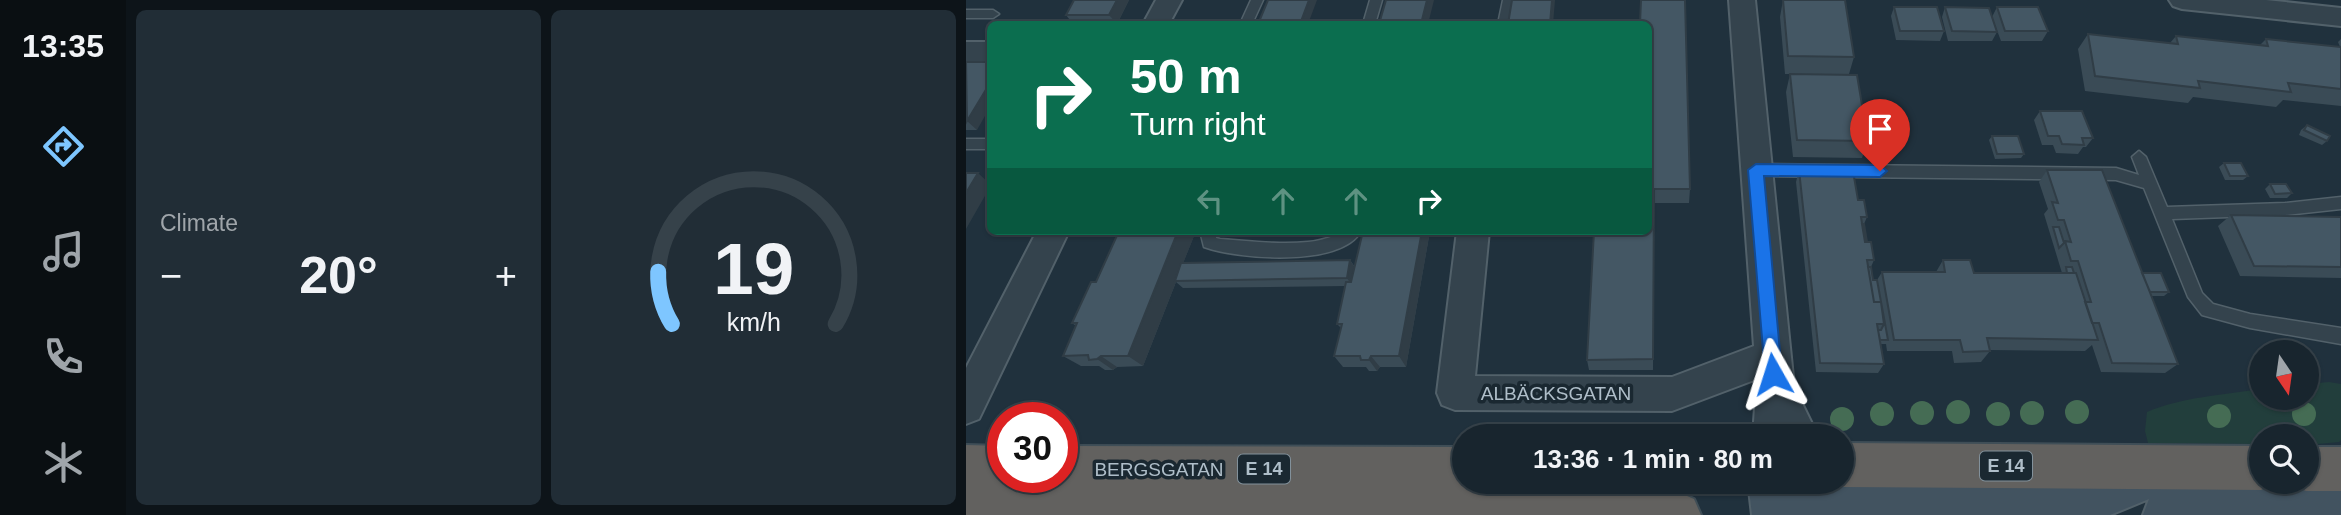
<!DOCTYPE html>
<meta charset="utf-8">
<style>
:root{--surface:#18252e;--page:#212d36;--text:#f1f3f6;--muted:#9fa5aa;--line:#36424a;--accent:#7ec6ff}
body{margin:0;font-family:Arial,sans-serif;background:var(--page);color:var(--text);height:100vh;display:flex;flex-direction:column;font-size:26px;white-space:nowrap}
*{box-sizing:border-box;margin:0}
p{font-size:23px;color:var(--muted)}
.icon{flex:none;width:38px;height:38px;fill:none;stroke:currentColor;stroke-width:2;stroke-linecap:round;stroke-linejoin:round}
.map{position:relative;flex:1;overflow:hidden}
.side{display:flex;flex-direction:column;gap:10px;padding:10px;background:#0d1419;width:840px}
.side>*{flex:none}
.banner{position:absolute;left:21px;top:21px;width:665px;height:214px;border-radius:10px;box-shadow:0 2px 5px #0004,0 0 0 2px var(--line);background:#0b6e4f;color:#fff;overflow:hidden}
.needle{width:46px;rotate:167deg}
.fabs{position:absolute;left:1283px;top:340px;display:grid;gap:14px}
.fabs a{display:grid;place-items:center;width:70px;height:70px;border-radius:50%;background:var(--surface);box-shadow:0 2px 5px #0004,0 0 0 2px var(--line);font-size:35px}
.speed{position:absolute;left:21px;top:402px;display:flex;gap:14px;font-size:35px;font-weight:700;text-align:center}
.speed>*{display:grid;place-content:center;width:91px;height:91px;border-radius:50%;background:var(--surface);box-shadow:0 2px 5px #0004,0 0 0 2px var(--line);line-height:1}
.speed .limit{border:10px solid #d22;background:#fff;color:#111}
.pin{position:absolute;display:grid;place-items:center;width:60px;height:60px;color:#fff;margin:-72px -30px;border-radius:50% 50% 50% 0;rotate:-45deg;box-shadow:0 0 7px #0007}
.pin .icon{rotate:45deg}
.me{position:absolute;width:77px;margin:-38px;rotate:354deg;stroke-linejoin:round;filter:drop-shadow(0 0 5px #0008)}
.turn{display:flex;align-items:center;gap:24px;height:147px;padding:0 28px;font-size:32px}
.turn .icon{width:91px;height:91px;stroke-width:2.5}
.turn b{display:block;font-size:49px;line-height:60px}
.lanes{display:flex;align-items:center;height:66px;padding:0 28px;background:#0003;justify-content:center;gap:35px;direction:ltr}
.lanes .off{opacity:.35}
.big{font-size:52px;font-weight:600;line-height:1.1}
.side .card{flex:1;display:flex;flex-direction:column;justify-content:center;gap:10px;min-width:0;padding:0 24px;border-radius:10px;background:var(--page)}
.side .dial{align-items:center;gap:0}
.dial svg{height:182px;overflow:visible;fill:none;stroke:var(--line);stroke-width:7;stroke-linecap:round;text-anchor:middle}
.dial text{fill:var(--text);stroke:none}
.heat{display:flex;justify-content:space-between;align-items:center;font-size:38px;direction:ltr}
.side .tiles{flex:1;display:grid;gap:10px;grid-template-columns:repeat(2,1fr)}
.trip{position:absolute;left:486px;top:424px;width:402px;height:70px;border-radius:35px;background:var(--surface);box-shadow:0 2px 5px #0004,0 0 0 2px var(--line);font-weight:600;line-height:70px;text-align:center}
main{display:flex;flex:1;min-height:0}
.dock{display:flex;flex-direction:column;width:126px;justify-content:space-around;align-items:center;background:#0a0f12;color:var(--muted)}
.dock .icon{width:49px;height:49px}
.dock .on{color:var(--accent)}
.dock b{font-size:32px;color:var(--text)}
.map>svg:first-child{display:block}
.green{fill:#223e3c}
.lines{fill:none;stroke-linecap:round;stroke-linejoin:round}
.service-casing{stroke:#52616a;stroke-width:3}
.minor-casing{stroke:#52616a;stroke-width:4}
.secondary-casing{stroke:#52616a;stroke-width:4}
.trunk-casing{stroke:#3f4e57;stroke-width:4}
.service{fill:#34434d;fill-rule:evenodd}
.minor{fill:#34434d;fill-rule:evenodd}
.secondary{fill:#425360;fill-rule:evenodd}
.trunk{fill:#62615f;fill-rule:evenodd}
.tree{fill:#456c54}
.wall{fill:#3a4b56}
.shaded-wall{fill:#303d46}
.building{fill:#445764;stroke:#303d46;stroke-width:2}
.route{fill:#1a73e8;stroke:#114b97;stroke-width:2}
.labels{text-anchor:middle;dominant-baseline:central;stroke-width:7;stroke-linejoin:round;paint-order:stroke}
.shield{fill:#1a2831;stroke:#82919b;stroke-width:2}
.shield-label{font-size:18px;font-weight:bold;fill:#afbec9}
.street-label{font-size:19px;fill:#afbec9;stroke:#1a2831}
</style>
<main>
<nav class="dock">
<b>13:35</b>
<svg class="icon on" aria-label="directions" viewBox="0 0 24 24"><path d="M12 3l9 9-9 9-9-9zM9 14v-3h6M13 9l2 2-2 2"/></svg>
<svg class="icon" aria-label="music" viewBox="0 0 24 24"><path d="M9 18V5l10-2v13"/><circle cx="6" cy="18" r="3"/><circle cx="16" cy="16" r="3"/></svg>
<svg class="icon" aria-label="phone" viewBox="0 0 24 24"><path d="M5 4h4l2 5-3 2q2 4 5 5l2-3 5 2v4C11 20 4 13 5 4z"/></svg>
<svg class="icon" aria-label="climate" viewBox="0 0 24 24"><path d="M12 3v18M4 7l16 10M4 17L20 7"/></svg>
</nav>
<section class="side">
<div class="tiles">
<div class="card"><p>Climate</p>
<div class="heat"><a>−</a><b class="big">20°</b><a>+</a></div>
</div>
<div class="card dial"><svg viewBox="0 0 100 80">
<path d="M14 69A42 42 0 1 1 86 69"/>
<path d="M14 69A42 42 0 0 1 8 46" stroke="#7ec6ff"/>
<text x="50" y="56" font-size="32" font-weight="700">19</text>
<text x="50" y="72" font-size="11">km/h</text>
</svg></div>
</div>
</section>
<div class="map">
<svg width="1375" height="515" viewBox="0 0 1375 515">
<rect width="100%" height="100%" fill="#20313d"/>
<!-- green -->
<path class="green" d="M1363,382l12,2v56l-2,2 -32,3 -1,-9h-45v8l-113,-1 -3,-12 2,-19c35,-15 76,-17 114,-23v8h45l1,-13z"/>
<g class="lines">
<!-- service casing -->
<g class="service-casing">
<path id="service" d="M285,0h12l-11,24h-12z
M404,0h12l-7,24h-12z
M537,0h12l-5,24h-12z
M0,10h27l6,4 -6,4h-27z
M0,139h24v10h-24z
M1173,151l7,6 21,50 118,-4 56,-6v12l-56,6 -113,4 30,74 11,11 37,10 91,14v16l-91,-16 -48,-13 -14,-18 -44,-109 -28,-8 -360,-4 -7,-6 7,-6 360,4 23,7 -7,-18z
M234,231h16v7l4,1c29,2 59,6 88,3 22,-2 31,-11 53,-11 -20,37 -124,28 -157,16z"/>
</g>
<!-- minor casing -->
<g class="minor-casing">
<path id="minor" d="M190,0h26l-13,24h-26z
M763,0h26l39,387 24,49h-65l4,-57 -85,32 -217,-1 -13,-5 -5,-12 20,-162h32l-14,145 197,1 82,-31z
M1203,0h97l75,8v18l-159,-17 -9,-3z
M0,42h24v20h-24z
M71,231h32l-90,188 -13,5v-56z"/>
</g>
<!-- secondary casing -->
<g class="secondary-casing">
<path id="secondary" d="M1201,447l16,6 7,16 -3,6 7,-3h67v9h45v-10h35v44h-198l6,-16 -39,16h-358l-4,-34h95l5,-4 32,-6h225z"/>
</g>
<!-- trunk casing -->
<g class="trunk-casing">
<path id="trunk" d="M877,443l418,3v35h17l-17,9 -418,-3 -15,-6h15z
M0,445l37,1v32h19l-3,5h27l-3,-5h19v-32l403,1v34h18l-2,4 197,7 16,7 7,16h-735z
M1340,447h35v44h-35l-16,-6 -1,-4h17z"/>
</g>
<!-- service -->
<use href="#service" class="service"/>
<!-- minor -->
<use href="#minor" class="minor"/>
<!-- secondary -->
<use href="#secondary" class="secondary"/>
<!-- trunk -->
<use href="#trunk" class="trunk"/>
</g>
<!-- trees -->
<g class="tree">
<circle cx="992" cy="412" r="12"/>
<circle cx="1111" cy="412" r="12"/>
<circle cx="956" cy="413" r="12"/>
<circle cx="1066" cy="413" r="12"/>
<circle cx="916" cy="414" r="12"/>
<circle cx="1032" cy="414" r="12"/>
<circle cx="1338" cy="414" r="12"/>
<circle cx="1253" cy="416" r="12"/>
<circle cx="876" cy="419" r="12"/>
</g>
<!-- wall -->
<path class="wall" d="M163,0l-12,24h-44l-7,-9z
M675,0l49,189 -1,14h-35l-1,167h-64l-2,-10 61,-129z
M817,0l71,57 -5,17h-64l-5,-57z
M928,7l50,24 -4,10 -44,-1 -5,-24z
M979,7l52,25 -5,9h-44l-6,-24z
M1031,7l51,24 -6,10h-41l-9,-24z
M1122,34l82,9 6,-7 84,9 6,-6 74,8 -2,-5 3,-3v67l-58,-6 -7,7 -83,-10 -5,6 -103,-12 -7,-42z
M0,62l11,68h-11z
M824,74l78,67 -6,17 -69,-1 -7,-65z
M1074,111l53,27 -7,9h-3l-5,7 -22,-1 -3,-8h-11l-8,-25z
M1341,125l20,16 -5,4 -23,-10 2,-5z
M1026,136l32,18 -3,4 -26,1 -6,-19z
M1258,163l24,13 -5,4h-18l-6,-13z
M833,170l59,30 9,17 -3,7 3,18 7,18 -3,7 2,13h4l5,-8h54l7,-12 31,13h88l-18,-59 4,-5 -9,-27 8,-12 95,103 27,19 -5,4h-13l27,68 -13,9 -64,-1 -9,-27 -7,6 -95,-1v1l-9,11 -27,1 -2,-12h-65l-1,-7h-5l3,20 -6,9 -62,-1 -20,-190z
M1304,184l22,9 -5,5h-17l-5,-9z
M1265,215l110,2v61l-101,-2 -22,-50z
M230,231l-13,32 167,-3 5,7 8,-36h67l-24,136h-26l-3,4h-8l-3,-4h-23l-9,-11 7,-28 -4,-4 9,-38 -163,2 -7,-6 -33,84 -26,1 -4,3h-8l-6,-4h-18l-18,-10 13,-30 -4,-3 24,-41z
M524,231h43l-1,6h-41z"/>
<!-- shaded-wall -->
<path class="shaded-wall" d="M151,0h12l-12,24 -8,-9z
M343,0h8l-9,24h-8z
M461,0h7l-6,24h-7z
M586,0h3l-2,24h-3z
M24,83v24l-13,23 -10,-9z
M12,173l12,11v3l-24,42v-36z
M212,231h18l-20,50h-1l1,1 -33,84 -15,-10z
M456,231h8l-24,136 -7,-11z
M384,260l5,8 -3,18 -5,-8z
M135,356l16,11 -4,3 -16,-11z
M405,356l9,11 -3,4 -8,-11z"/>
<!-- building -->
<path class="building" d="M108,0h43l-8,15h-43z
M302,0h41l-9,24h-42z
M420,0h41l-6,24h-42z
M546,0h40l-2,24h-42z
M675,0h44l5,189h-36l-1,170 -66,1 7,-129h54v-207h-8z
M817,0h62l9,57 -66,-1z
M928,7h43l7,24h-44z
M979,7l44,1 8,24 -45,-1z
M1031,7h41l10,24h-43z
M1122,34l90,10 -2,-8 92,10 -2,-7 75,8v42l-53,-6 3,9 -93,-11 2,7 -105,-12z
M0,62h24v21l-23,38z
M824,74l67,1 11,66 -71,-1z
M1074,111h42l11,27h-11l2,7 -22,-1 -3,-8h-11z
M1341,125l23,11 -3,5 -23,-11z
M1026,136h26l6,18h-27z
M1258,163h17l7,13h-18z
M833,170l54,1 5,29h6l3,17h-6l4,25h6l3,18h-7l7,42h7l3,22h-7l7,40 -64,-1z
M1081,170h55l76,194 -66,-1 -13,-40h-7l-7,-21h6l-13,-41h-7l-6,-20 6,1 -7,-22h-6l-6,-18 6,1z
M0,173h12l-12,20z
M1304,184h16l6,9 -17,1z
M1265,215l110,2v50l-87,-1z
M896,224h2l3,18h-2z
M1087,227h6l5,16 -5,5z
M153,231h59l-50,125h-27l-4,3 -8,1 -1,-5 -25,1 14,-33h-5l19,-41h5z
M397,231h59l-23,125h-28l-2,4h-8l-1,-4h-26l8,-32h-5l9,-42h5z
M524,231h41v2h-41z
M384,260l-3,18 -172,3 6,-18z
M977,260h27l4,13h102l22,67 -111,-2 3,13 -27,1 -3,-12h-66l-12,-68h63z
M902,267h3l2,13h4l11,60h-8l-2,-10h3l3,-6 -3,-22h-7z
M1100,267h6l2,6h-7z
M1176,273h19l8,19h-19z"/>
<!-- route -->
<path class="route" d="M790,164l124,1 7,6 -7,6 -116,-1 18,198 -2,6 -7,2 -6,-2 -2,-6 -17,-204z"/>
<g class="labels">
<!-- shield labels -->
<g class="shield">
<rect x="1014" y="451.5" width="52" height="29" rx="5"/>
<rect x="272" y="454.5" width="52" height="29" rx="5"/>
</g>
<g class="shield-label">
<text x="1040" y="466">E 14</text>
<text x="298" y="469">E 14</text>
</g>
<!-- street labels -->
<g class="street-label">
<text x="590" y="393">ALBÄCKSGATAN</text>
<text x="193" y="469">BERGSGATAN</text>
</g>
</g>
</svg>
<div class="fabs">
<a><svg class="needle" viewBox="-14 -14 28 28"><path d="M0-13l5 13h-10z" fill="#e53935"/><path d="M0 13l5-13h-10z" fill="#9fa5aa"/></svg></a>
<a><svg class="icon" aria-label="search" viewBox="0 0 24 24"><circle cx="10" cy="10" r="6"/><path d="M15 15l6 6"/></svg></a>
</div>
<div class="speed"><div class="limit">30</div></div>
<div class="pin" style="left:914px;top:171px;background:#d93025"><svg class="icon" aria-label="arrive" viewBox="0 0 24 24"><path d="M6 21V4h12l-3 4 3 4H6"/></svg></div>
<svg class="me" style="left:807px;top:374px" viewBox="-20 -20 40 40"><path d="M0-17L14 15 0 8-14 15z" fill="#1a73e8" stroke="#fff" stroke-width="4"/></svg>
<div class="trip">13:36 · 1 min · 80 m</div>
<div class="banner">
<div class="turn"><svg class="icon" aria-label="right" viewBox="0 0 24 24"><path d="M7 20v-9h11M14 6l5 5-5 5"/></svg><div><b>50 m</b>Turn right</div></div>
<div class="lanes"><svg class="icon off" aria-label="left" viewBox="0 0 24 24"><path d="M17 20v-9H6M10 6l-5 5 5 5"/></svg><svg class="icon off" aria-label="ahead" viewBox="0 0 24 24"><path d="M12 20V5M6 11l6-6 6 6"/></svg><svg class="icon off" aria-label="ahead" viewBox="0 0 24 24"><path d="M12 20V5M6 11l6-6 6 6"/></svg><svg class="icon" aria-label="right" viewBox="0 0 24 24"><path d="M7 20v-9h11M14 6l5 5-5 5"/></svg></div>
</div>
</div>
</main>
